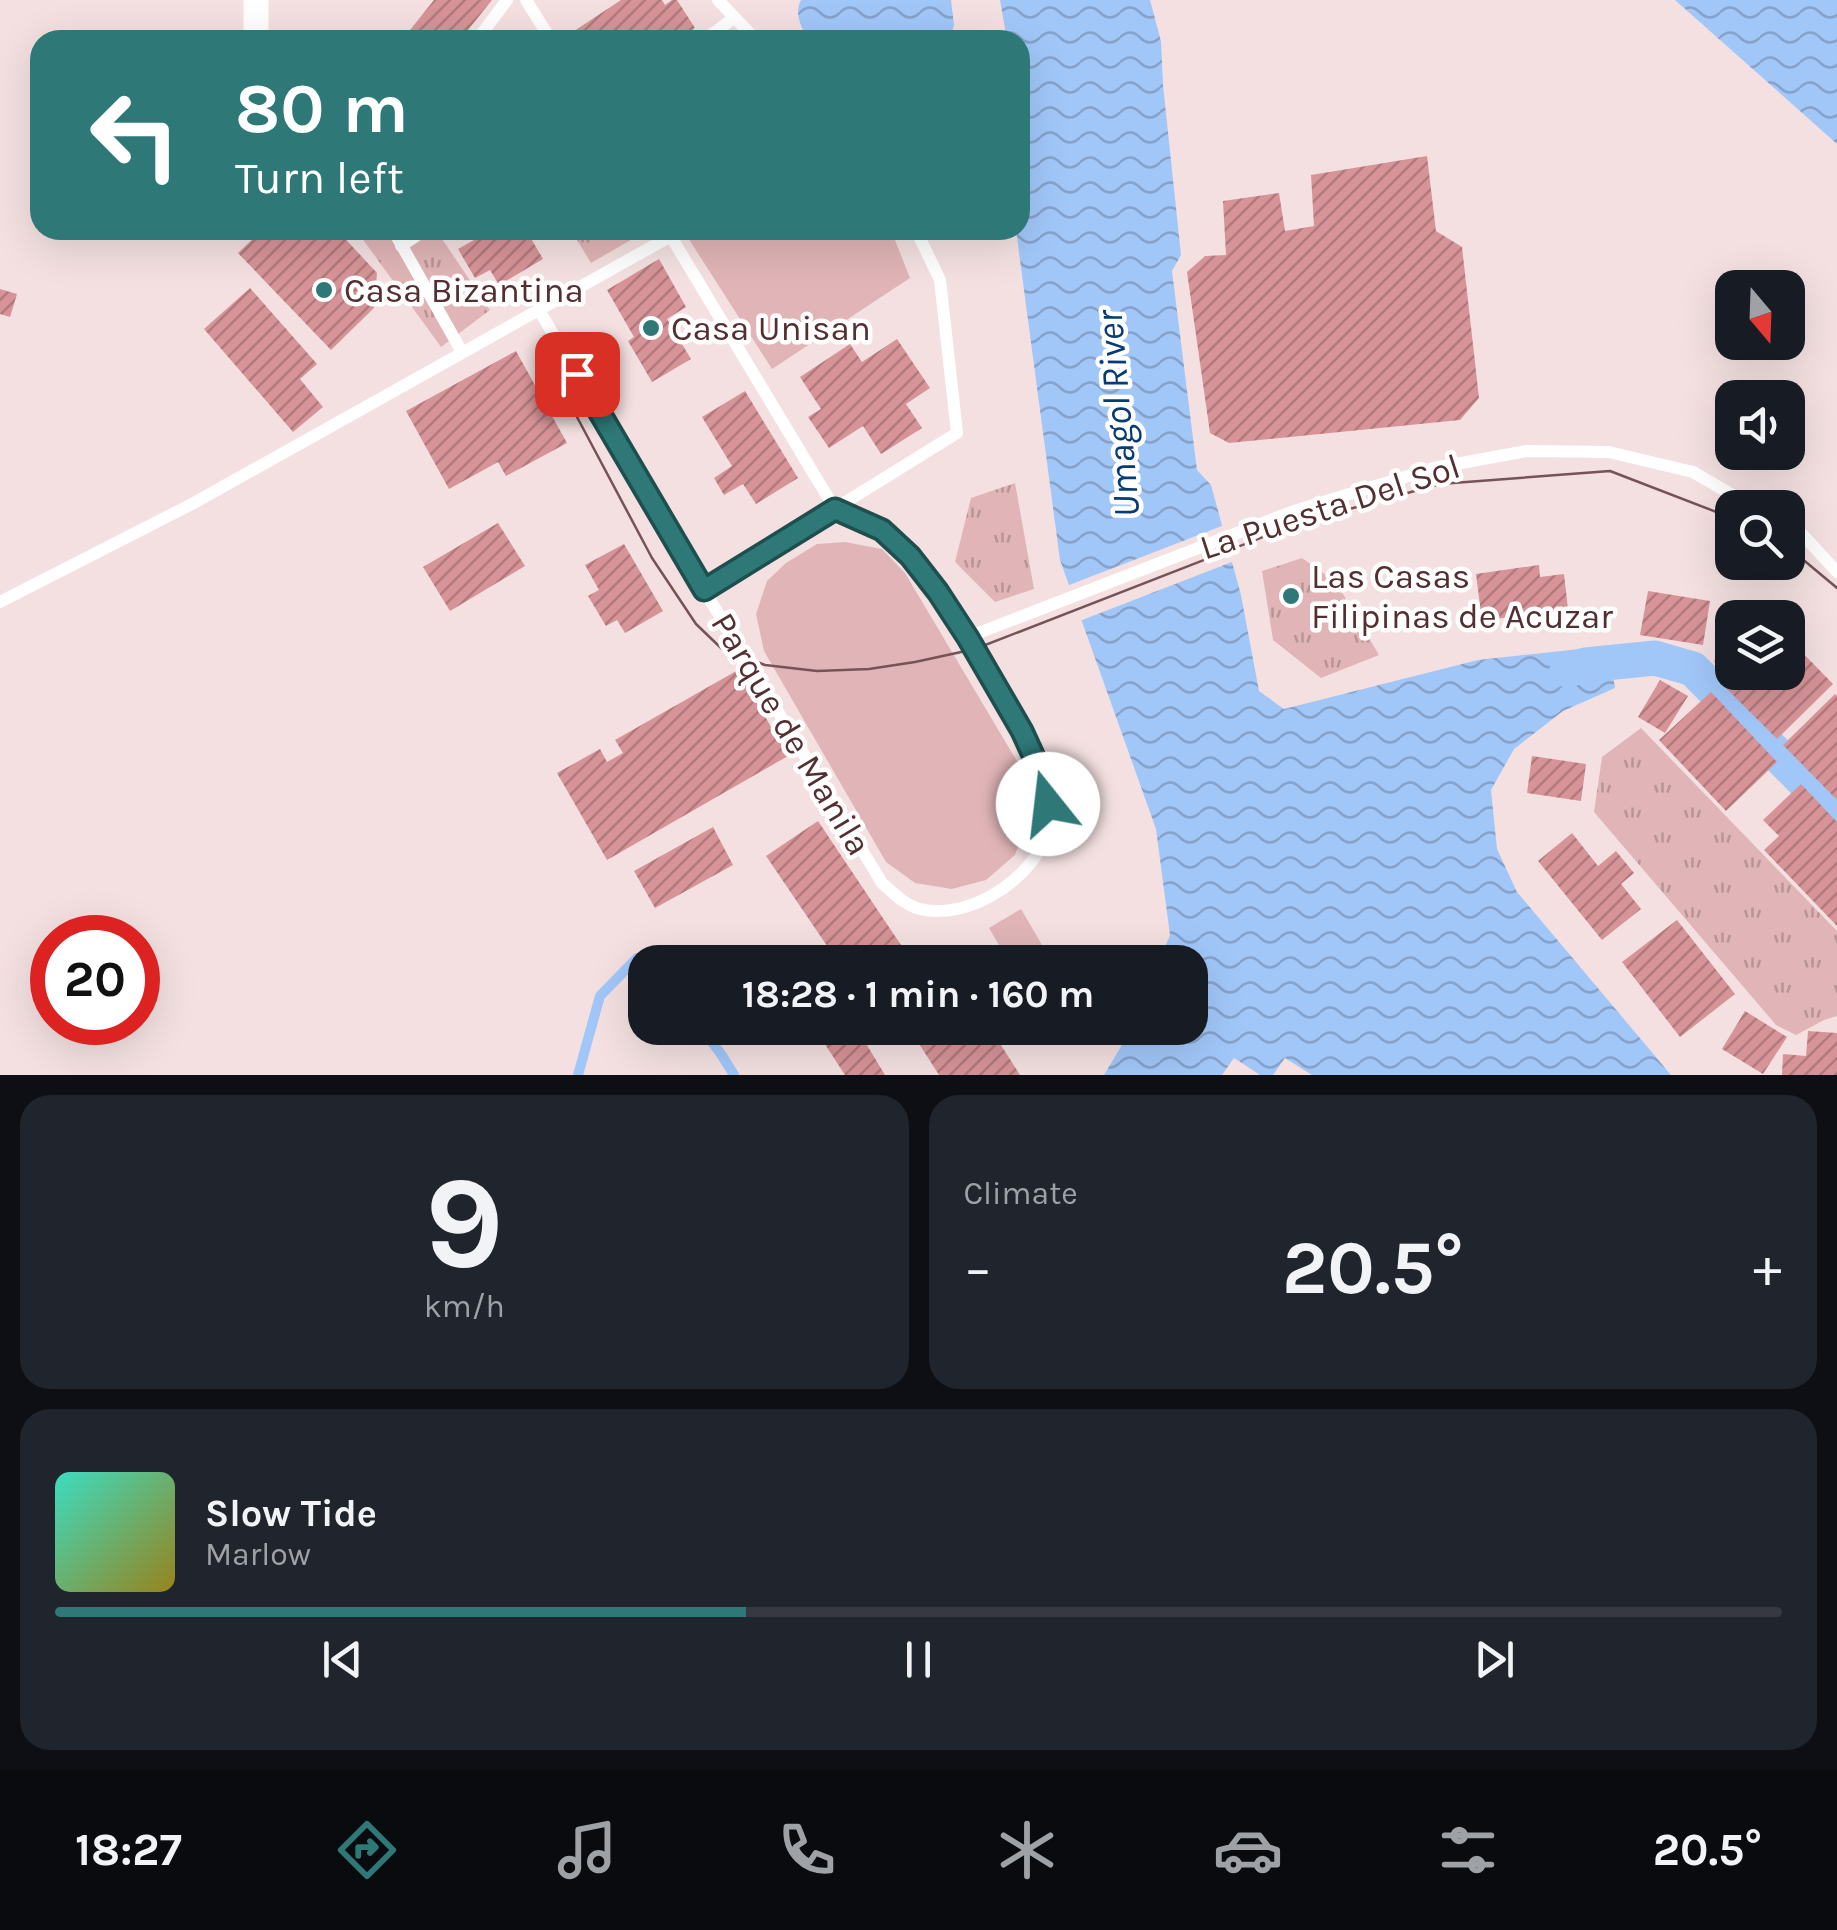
<!DOCTYPE html>
<meta charset="utf-8">
<style>
:root{--surface:#171b24;--page:#20242c;--text:#f1f3f6;--muted:#9ea1a6;--line:#363941;--accent:#2e7878}
body{margin:0;font-family:Karla,sans-serif;background:var(--page);color:var(--text);height:100vh;display:flex;flex-direction:column;font-size:38px;white-space:nowrap}
*{box-sizing:border-box;margin:0}
p{font-size:32px;color:var(--muted)}
.icon{flex:none;width:55px;height:55px;fill:none;stroke:currentColor;stroke-width:2;stroke-linecap:round;stroke-linejoin:round}
.map{position:relative;height:1075px;overflow:hidden}
.drawer{display:flex;flex-direction:column;gap:20px;padding:20px;background:#0d0f14;flex:1}
.drawer>*{flex:none}
.top-card{position:absolute;left:30px;top:30px;width:1000px;height:210px;border-radius:30px;box-shadow:0 10px 40px #0002;background:#2e7878;color:#fff;overflow:hidden}
.needle{width:65px;rotate:161deg}
.tools{position:absolute;left:1715px;top:270px;display:grid;gap:20px}
.tools a{display:grid;place-items:center;width:90px;height:90px;border-radius:20px;background:var(--surface);box-shadow:0 10px 40px #0002;font-size:50px}
.speed{position:absolute;left:30px;top:915px;display:flex;gap:20px;font-size:50px;font-weight:700;text-align:center}
.speed>*{display:grid;place-content:center;width:130px;height:130px;border-radius:50%;background:var(--surface);box-shadow:0 10px 40px #0002;line-height:1}
.speed .limit{border:15px solid #d22;background:#fff;color:#111}
.pin{position:absolute;display:grid;place-items:center;width:85px;height:85px;color:#fff;margin:-42px;border-radius:20px;box-shadow:0 5px 15px #0006}
.me{position:absolute;width:110px;margin:-55px;rotate:344deg;stroke-linejoin:round;filter:drop-shadow(0 0 8px #0008)}
.turn{display:flex;align-items:center;gap:35px;height:210px;padding:0 40px;font-size:45px}
.turn .icon{width:130px;height:130px;stroke-width:2.5}
.turn b{display:block;font-size:70px;line-height:85px}
.big{font-size:75px;font-weight:700;line-height:1.1}
.drawer .widget{flex:1;display:flex;flex-direction:column;justify-content:center;gap:15px;min-width:0;padding:0 35px;border-radius:30px;background:var(--page)}
.drawer .dial{align-items:center;gap:0}
.dial b{font-size:130px;line-height:1}
.song{display:flex;align-items:center;gap:30px}
.cover{width:120px;height:120px;border-radius:15px;background:linear-gradient(135deg,hsl(170 70% 55%),hsl(50 70% 35%))}
.played{height:10px;border-radius:5px;background:linear-gradient(90deg,var(--accent) 40%,var(--line) 40%)}
.keys{display:flex;justify-content:space-around;direction:ltr}
.heat{display:flex;justify-content:space-between;align-items:center;font-size:55px;direction:ltr}
.drawer .tiles{flex:1;display:grid;gap:20px;grid-template-columns:1fr 1fr}
.widget:last-child{grid-column:span 2}
.trip{position:absolute;left:628px;top:945px;width:580px;height:100px;border-radius:30px;background:var(--surface);box-shadow:0 10px 40px #0002;font-weight:700;line-height:100px;text-align:center}
.tabs{display:flex;height:160px;justify-content:space-around;align-items:center;background:#090b0e;color:var(--muted)}
.tabs .icon{width:70px;height:70px}
.tabs .selected{color:var(--accent)}
.tabs b{font-size:45px;color:var(--text)}
.map>svg:first-child{display:block}
.grass{fill:#e1b5b7}
.park{fill:url(#park-tufts)}
.water{fill:url(#water-waves)}
.pier{fill:#f4e0e1}
.lines{fill:none;stroke-linecap:round;stroke-linejoin:round}
.stream{stroke:#a1c7f9;stroke-width:10}
.canal{stroke:#a1c7f9;stroke-width:35}
.building{fill:url(#building-hatch)}
.service{stroke:#fff;stroke-width:12}
.minor{stroke:#fff;stroke-width:25}
.tram{stroke:#755356;stroke-width:2.5}
.route-casing{stroke:#1e4e4e;stroke-width:25}
.route{stroke:#2e7878;stroke-width:18}
.poi-dot{fill:#2e7878;stroke:#fff;stroke-width:4}
.labels{text-anchor:middle;dominant-baseline:central;stroke-width:9;stroke-linejoin:round;paint-order:stroke}
.poi-label{font-size:35px;fill:#542f32;stroke:#fff;text-anchor:start}
.street-label{font-size:35px;fill:#542f32;stroke:#fff}
.water-label{font-size:38px;font-style:italic;fill:#063b75;stroke:#fff}
</style>
<div class="map">
<svg width="1837" height="1075" viewBox="0 0 1837 1075">
<defs>
<pattern id="park-tufts" width="24" height="20" patternUnits="userSpaceOnUse" patternTransform="scale(2.5)"><rect width="24" height="20" fill="#e1b5b7"/><path d="M3 7l-1-3M5 7V3M7 7l1-3M15 17l-1-3M17 17v-4M19 17l1-3" fill="none" stroke="#b99495"/></pattern>
<pattern id="water-waves" width="16" height="10" patternUnits="userSpaceOnUse" patternTransform="scale(2.5)"><rect width="16" height="10" fill="#a1c7f9"/><path d="M0 5q4-4 8 0t8 0" fill="none" stroke="#86a2ca"/></pattern>
<pattern id="building-hatch" width="6" height="6" patternUnits="userSpaceOnUse" patternTransform="scale(2.5)"><rect width="6" height="6" fill="#d79498"/><path d="M-1 1l2-2M0 6l6-6M5 7l2-2" fill="none" stroke="#b1797d"/></pattern>
</defs>
<rect width="100%" height="100%" fill="#f4e0e1"/>
<!-- grass -->
<path class="grass" d="M683,230h208l19,48 -138,91z
M845,542l37,7 23,24 119,200 3,49 -12,33 -29,25 -34,9 -37,-6 -29,-21 -122,-211 -8,-37 11,-33 19,-18 31,-19z
M1021,909l31,53h-43l-20,-34z"/>
<!-- park -->
<path class="park" d="M356,230h80l54,80 -49,37z
M571,230h77l-57,33z
M1015,483l19,106 -39,13 -40,-40 16,-64z
M1302,558l34,24 43,73 -58,23 -48,-38 -11,-69z
M1641,728l196,203v85l-13,4 -28,15 -20,-10 -182,-213 8,-55z"/>
<!-- water -->
<path class="water" d="M801,0h150l3,25 -4,15h-142c-7,-13 -14,-26 -7,-40z
M1000,0h150l11,41 2,44 18,170 -9,16 25,199 14,15 30,110 18,96 25,18 194,-49 130,-14 7,42 -52,23 -49,38 -23,41 6,59 20,43 154,183h-359l-27,-17 -12,17h-13l-26,-17 -12,17h-118l28,-47h58v-66h-31l11,-27 -14,-106 -96,-269 -44,-330h4v-190h-13z
M1675,0h162v144z"/>
<!-- pier -->
<path class="pier" d="M1227,524l10,36 -160,62 -13,-35z"/>
<g class="lines">
<!-- stream -->
<path class="stream" d="M701,1028l20,26 13,21
M578,1075l22,-79 37,-38 8,7"/>
<!-- canal -->
<path class="canal" d="M1567,670l19,-5 69,-7 38,11 144,146"/>
</g>
<!-- building -->
<path class="building" d="M434,0h58l-32,40h-58z
M621,0h41l3,5 7,-5h5l18,28 -18,12h-109l-3,-3z
M1427,156l9,75 26,16 17,151 -19,22 -231,23 -19,-10 -23,-161 18,-16 21,-1 -3,-54 56,-8 6,38 29,-5 -3,-51z
M262,230h75l40,43 -3,35 -43,42 -93,-97z
M469,230h57l17,29 -44,26 -9,-15 -15,8 -17,-29 16,-9z
M659,259l27,48 -19,12 24,40 -39,23 -24,-41 6,-4 -27,-47z
M250,288l67,76 -17,15 23,28 -30,25 -89,-103z
M0,289l17,5 -7,23 -10,-3z
M897,339l33,49 -24,16 16,24 -41,26 -18,-28 -34,22 -21,-31 13,-8 -21,-32 50,-33 12,18z
M516,351l51,92 -61,33 -8,-14 -49,27 -43,-78z
M745,391l53,87 -42,26 -13,-20 -19,11 -10,-17 18,-12 -30,-49z
M498,523l27,43 -75,45 -27,-44z
M624,544l39,67 -38,22 -8,-13 -11,6 -18,-30 11,-6 -14,-25z
M1539,565l1,12 24,-3 4,35 -86,12 -6,-47z
M1648,591l62,10 -7,44 -63,-10z
M1732,609l19,8 -19,1v42l-4,6 -14,-4z
M1788,638l45,46 -56,55 -58,-58 13,-13v4h56z
M738,670l50,86 -181,104 -50,-87 43,-24 7,13 16,-9 -8,-13z
M1660,680l28,16 -23,37 -27,-16z
M1711,692l66,70 -51,49 -67,-71z
M1835,694l2,2v104l-54,-55z
M1532,756l54,8 -5,37 -54,-8z
M1801,784l36,38v104l-73,-76 15,-14 -16,-16z
M818,821l85,127 -22,14h-43l-72,-106z
M713,827l20,38 -78,43 -21,-37z
M1572,833l26,33 18,-15 18,22 -13,11 20,25 -39,31 -64,-79z
M1677,920l58,74 -55,43 -58,-75z
M1745,1011l42,26 -24,37 -41,-25z
M831,1028h46l-15,9 23,38h-40l-26,-40z
M909,1028h81l30,47h-81z
M1808,1031l29,2v42h-55l1,-21 23,2z"/>
<g class="lines">
<!-- service -->
<path class="service" d="M526,0l25,40
M718,0l38,40
M477,40l30,-40
M704,40l30,-22
M393,230l69,122
M401,246l24,-16
M539,310l165,280 178,293c11,10 23,22 38,26 44,11 101,-23 121,-62 5,-11 7,-33 6,-45 -4,-43 -31,-82 -52,-118 -30,-51 -63,-117 -112,-152 -14,-10 -33,-16 -48,-23l-168,-279
M1788,526l15,9 34,37
M704,590l253,-157 -17,-153 -24,-50
M0,602l192,-98 479,-268
M968,637l326,-126 140,-43 93,-17 82,1 84,20 62,36"/>
<!-- minor -->
<path class="minor" d="M256,0v40"/>
<!-- tram -->
<path class="tram" d="M577,417l75,141 44,66 25,24 44,17 52,6 52,-2 46,-7 60,-13 324,-126 141,-39 170,-13 122,47
M1788,547l49,41"/>
</g>
<g class="lines">
<!-- route casing -->
<g class="route-casing">
<path id="route" d="M577,374l127,216 131,-81 47,21 28,26 28,36 30,46 54,93 17,37 9,36"/>
</g>
<!-- route -->
<use href="#route" class="route"/>
</g>
<!-- markers -->
<g class="poi-dot">
<circle cx="324" cy="290" r="10"/>
<circle cx="651" cy="328" r="10"/>
<circle cx="1291" cy="596" r="10"/>
</g>
<g class="labels">
<!-- poi labels -->
<g class="poi-label">
<text x="344" y="290">Casa Bizantina</text>
<text x="671" y="328">Casa Unisan</text>
<text x="1311" y="576">Las Casas<tspan x="1311" dy="40">Filipinas de Acuzar</tspan></text>
</g>
<!-- street labels -->
<g class="street-label">
<text transform="translate(1330 507) rotate(-18)">La Puesta Del Sol</text>
<text transform="translate(791 734) rotate(59)">Parque de Manila</text>
</g>
<!-- water labels -->
<g class="water-label">
<text transform="translate(1118 414) rotate(-95)">Umagol River</text>
</g>
</g>
</svg>
<div class="tools">
<a><svg class="needle" viewBox="-14 -14 28 28"><path d="M0-13l5 13h-10z" fill="#e53935"/><path d="M0 13l5-13h-10z" fill="#9ea1a6"/></svg></a>
<a><svg class="icon" aria-label="sound" viewBox="0 0 24 24"><path d="M4 9h4l5-4v14l-5-4H4zM17 9q2 3 0 6"/></svg></a>
<a><svg class="icon" aria-label="search" viewBox="0 0 24 24"><circle cx="10" cy="10" r="6"/><path d="M15 15l6 6"/></svg></a>
<a><svg class="icon" aria-label="layers" viewBox="0 0 24 24"><path d="M12 4l9 5-9 5-9-5zM3 14l9 5 9-5"/></svg></a>
</div>
<div class="speed"><div class="limit">20</div></div>
<div class="pin" style="left:577px;top:374px;background:#d93025"><svg class="icon" aria-label="arrive" viewBox="0 0 24 24"><path d="M6 21V4h12l-3 4 3 4H6"/></svg></div>
<svg class="me" style="left:1048px;top:804px" viewBox="-20 -20 40 40"><circle r="19" fill="#fff"/><path d="M0-13L10 11 0 6-10 11z" fill="#2e7878"/></svg>
<div class="trip">18:28 · 1 min · 160 m</div>
<div class="top-card">
<div class="turn"><svg class="icon" aria-label="left" viewBox="0 0 24 24"><path d="M17 20v-9H6M10 6l-5 5 5 5"/></svg><div><b>80 m</b>Turn left</div></div>
</div>
</div>
<section class="drawer">
<div class="tiles">
<div class="widget dial"><b>9</b><p>km/h</p></div>
<div class="widget"><p>Climate</p>
<div class="heat"><a>−</a><b class="big">20.5°</b><a>+</a></div>
</div>
<div class="widget">
<div class="song"><i class="cover"></i><div><b>Slow Tide</b><p>Marlow</p></div></div>
<div class="played"></div>
<div class="keys"><svg class="icon" aria-label="previous" viewBox="0 0 24 24"><path d="M18 5L8 12l10 7zM5 5v14"/></svg><svg class="icon" aria-label="pause" viewBox="0 0 24 24"><path d="M8 5v14M16 5v14"/></svg><svg class="icon" aria-label="next" viewBox="0 0 24 24"><path d="M6 5l10 7-10 7zM19 5v14"/></svg></div>
</div>
</div>
</section>
<nav class="tabs">
<b>18:27</b>
<svg class="icon selected" aria-label="directions" viewBox="0 0 24 24"><path d="M12 3l9 9-9 9-9-9zM9 14v-3h6M13 9l2 2-2 2"/></svg>
<svg class="icon" aria-label="music" viewBox="0 0 24 24"><path d="M9 18V5l10-2v13"/><circle cx="6" cy="18" r="3"/><circle cx="16" cy="16" r="3"/></svg>
<svg class="icon" aria-label="phone" viewBox="0 0 24 24"><path d="M5 4h4l2 5-3 2q2 4 5 5l2-3 5 2v4C11 20 4 13 5 4z"/></svg>
<svg class="icon" aria-label="climate" viewBox="0 0 24 24"><path d="M12 3v18M4 7l16 10M4 17L20 7"/></svg>
<svg class="icon" aria-label="car" viewBox="0 0 24 24"><path d="M5 17H2v-5l4-1 3-4h7l3 4 3 1v5h-3M9 17h6M6 11h13"/><circle cx="7" cy="17" r="2"/><circle cx="17" cy="17" r="2"/></svg>
<svg class="icon" aria-label="filters" viewBox="0 0 24 24"><path d="M4 7h16M4 17h16"/><circle cx="9" cy="7" r="2"/><circle cx="15" cy="17" r="2"/></svg>
<b>20.5°</b>
</nav>
